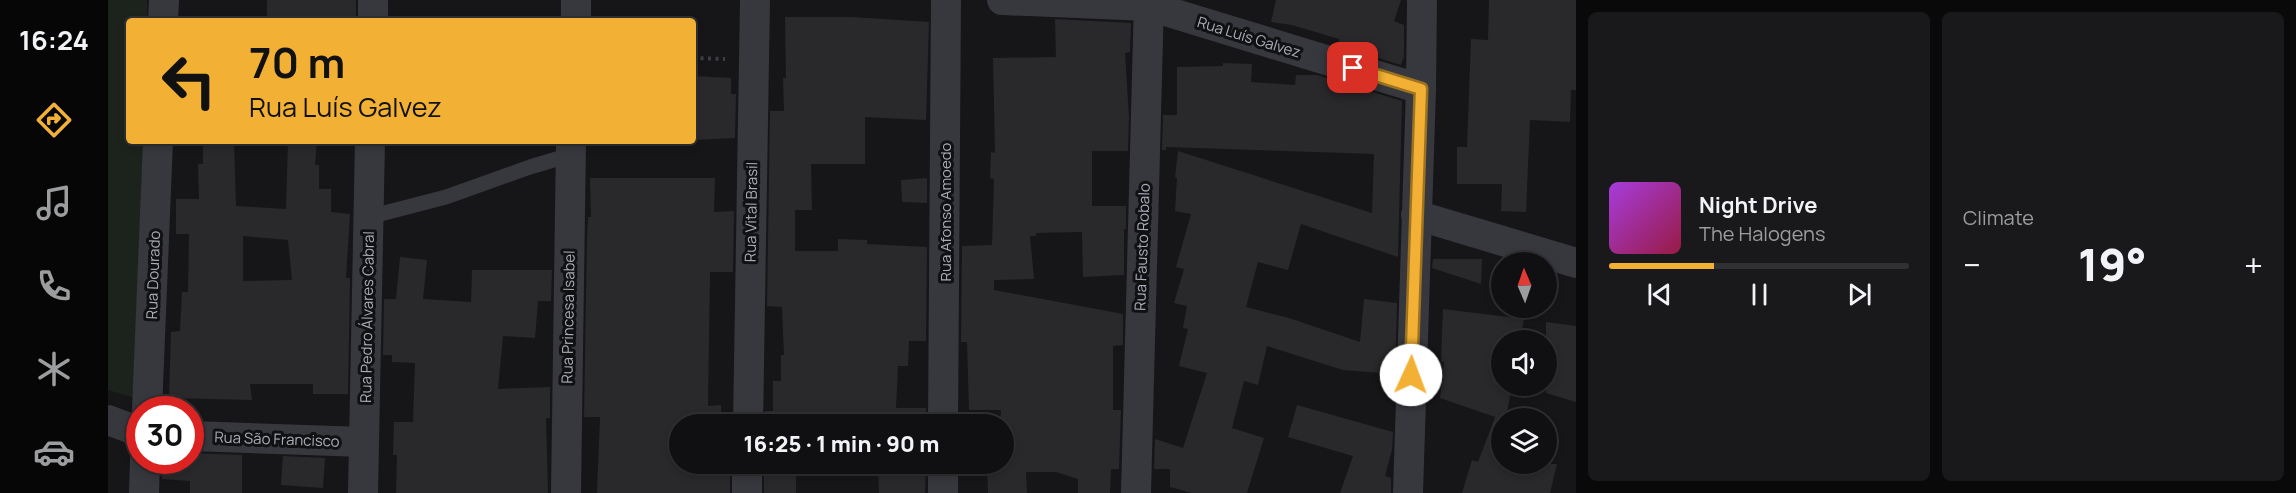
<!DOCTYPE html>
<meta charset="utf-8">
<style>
:root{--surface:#101012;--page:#19191b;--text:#f1f3f6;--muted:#9c9d9f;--line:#303032;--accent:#f2b134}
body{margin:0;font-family:Manrope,sans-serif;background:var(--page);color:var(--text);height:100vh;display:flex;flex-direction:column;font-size:22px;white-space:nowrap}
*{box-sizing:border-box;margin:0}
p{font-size:20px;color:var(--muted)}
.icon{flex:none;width:33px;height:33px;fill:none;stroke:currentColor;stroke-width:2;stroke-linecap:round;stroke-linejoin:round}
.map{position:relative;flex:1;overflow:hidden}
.sheet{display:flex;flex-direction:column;gap:12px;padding:12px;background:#09090a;width:720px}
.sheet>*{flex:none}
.hud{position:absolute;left:18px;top:18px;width:570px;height:126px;border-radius:6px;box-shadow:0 3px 9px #0003,0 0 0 2px var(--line);background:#f2b134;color:#111;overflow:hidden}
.needle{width:39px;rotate:358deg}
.buttons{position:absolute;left:1383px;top:252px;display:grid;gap:12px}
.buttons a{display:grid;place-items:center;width:66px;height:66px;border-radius:50%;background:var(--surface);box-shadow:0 3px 9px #0003,0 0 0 2px var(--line);font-size:30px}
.speed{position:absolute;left:18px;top:396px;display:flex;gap:12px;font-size:30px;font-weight:700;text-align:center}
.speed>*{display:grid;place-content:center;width:78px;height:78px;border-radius:50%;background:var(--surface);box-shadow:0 3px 9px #0003,0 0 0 2px var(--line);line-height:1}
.speed .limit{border:9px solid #d22;background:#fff;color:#111}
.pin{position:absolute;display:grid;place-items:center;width:51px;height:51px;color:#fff;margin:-26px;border-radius:12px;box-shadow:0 3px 9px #0006}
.me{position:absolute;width:66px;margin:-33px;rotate:2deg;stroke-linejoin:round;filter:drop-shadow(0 0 4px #0008)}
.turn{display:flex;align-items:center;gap:21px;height:126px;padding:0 24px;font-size:27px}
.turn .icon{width:78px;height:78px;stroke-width:2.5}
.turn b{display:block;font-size:42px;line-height:51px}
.big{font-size:45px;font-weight:800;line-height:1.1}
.sheet .widget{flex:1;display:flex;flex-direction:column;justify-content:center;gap:9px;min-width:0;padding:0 21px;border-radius:9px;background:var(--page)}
.song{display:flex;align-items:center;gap:18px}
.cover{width:72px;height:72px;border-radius:9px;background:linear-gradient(135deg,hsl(280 70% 55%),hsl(340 70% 35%))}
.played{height:6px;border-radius:3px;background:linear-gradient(90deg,var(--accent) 35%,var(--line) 35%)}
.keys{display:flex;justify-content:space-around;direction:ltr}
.heat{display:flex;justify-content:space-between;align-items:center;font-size:33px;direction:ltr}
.sheet .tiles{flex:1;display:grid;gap:12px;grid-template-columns:repeat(2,1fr)}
.trip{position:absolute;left:561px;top:414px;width:345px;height:60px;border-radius:30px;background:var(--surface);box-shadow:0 3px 9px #0003,0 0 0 2px var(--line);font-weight:800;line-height:60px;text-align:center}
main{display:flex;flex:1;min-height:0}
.menu{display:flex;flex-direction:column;width:108px;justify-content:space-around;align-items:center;background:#060607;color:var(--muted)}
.menu .icon{width:42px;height:42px}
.menu .on{color:var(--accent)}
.menu b{font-size:27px;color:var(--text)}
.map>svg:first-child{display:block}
.green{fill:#1c231d}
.building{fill:#29292c;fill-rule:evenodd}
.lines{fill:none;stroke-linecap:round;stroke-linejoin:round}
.path{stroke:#3d3f44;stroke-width:4;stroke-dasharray:3 4.5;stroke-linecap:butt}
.lane{stroke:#37383d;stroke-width:15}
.street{stroke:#37383d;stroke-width:30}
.route-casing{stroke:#9d7322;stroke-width:15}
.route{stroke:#f2b134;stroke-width:10}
.labels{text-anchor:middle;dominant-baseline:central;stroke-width:6;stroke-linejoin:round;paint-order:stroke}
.street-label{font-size:15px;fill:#a8adb8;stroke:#111113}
</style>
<main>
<nav class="menu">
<b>16:24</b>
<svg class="icon on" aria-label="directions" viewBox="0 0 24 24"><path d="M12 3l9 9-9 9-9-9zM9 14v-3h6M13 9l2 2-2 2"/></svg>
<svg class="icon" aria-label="music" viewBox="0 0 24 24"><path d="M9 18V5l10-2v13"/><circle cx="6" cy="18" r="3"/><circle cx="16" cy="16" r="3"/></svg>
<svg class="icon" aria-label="phone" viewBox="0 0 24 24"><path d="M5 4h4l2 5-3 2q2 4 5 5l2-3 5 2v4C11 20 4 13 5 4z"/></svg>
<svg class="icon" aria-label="climate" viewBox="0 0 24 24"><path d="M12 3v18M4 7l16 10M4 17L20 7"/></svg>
<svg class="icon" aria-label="car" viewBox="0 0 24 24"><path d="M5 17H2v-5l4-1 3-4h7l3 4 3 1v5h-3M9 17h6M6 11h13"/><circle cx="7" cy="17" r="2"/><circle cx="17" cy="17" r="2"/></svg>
</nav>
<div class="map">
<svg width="1468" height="493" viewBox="0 0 1468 493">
<rect width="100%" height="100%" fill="#161618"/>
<!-- green -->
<path class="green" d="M0,0h39v21h-18v120h14l-8,257 -27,-8z"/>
<!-- building -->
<path class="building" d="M159,0h89v21h-89z
M1168,0h125l-7,21 10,4v31l-3,9 -62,-19v-7l-47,-14 -21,-3z
M1381,0h87v90h-5l-1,32 -40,-2 -4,92 -25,-1 1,-27h-45v-37h10l4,-108 17,1z
M677,17h67l77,5 -3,98 -61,-3v47h-54l1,46h-17v41h43v-12l29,1v4l60,3 -1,94h-17l-1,25h-10l-2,42h30v16h-49v-6l-42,-1v7h-70v-13h8v-30h8v-26h3l-2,-48 -15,-1 3,-195h14l-1,-33h3z
M947,19l76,4 -1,29 -5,1 4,64 -1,34h-36v55h34v23h-2v46l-41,2 -1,-45 -46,1v3h-6l4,43 -40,1v10l129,24v31l-10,1v64h8l-2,59h-8l-1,24h-32v-14l-22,-7h-30l1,21h-39l-1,-29h17v-40h-4l1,-14h-32l-2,-68h-6l1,-96 30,-1 2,-66 -4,-1 1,-26 4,1 -2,-95 63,-1z
M1115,63l29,1 -1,18 44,3 1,-10h21l85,26 -4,156 -97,-33 -13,46 -30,-8 -12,45 43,11 71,24 4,-43 33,4 -2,71 -52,-4 -76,-24 -9,39 -14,-4 -12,47 32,10 -17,55h-55l-22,-6v-18h-16l1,-30 28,9 24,-75 -28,-7 9,-37 -5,-1 4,-22 -13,-3 10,-34 -8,-2 15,-53 -16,-3 2,-33 -2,-1 3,-26 194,62 2,-59 -208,-7v3h-4l1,-35h14v-48l46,-1z
M585,76l38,2v16h5l-1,44 -42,2z
M95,141h31l2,65 50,3 2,-68h29l-2,24h4v24h12v23l19,2 -4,64h4l-2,116h-35v-10h-63l2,16 -83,-2 2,-66 9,-1 2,-39h6l1,-58h-13v-35h23l-1,-35h5zM135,236l45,4 4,40 -49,1z
M482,178h125l-1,34 20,-1 -1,61h-23l-1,65 -1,69 13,-1v9h10v10h-51v40h50v29h-133l3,-76h-16l3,-179 1,-21h3z
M819,178v25l-25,-1 -1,-22z
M292,257l27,3 -4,39 48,3 1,-32h80l-1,31h-13l-3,37 -32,-2 -5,53 52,-2v31h-4l2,75h-152l1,-38h-4l1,-33h19l2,-59 -23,-1v-7h-9l1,-56h12z
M1325,259h49l-1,25 -49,-16z
M1335,309l81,10 -4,21h-18v46h10l-6,32h-4v46h55l-7,29h-88l10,-33 6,2 17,-45 -55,-19 4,-36h-3z
M1438,322l30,4v76l-30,-9z
M1189,405l96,27 -1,18 -7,26 6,2v15h-51l13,-37 -65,-19z
M82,453l52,2v38h-52v-12l-28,-2v-19h28z
M175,456l42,2 -2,30 -42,-3z
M656,464h32v29h-32z
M770,464h48l-1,29h-46z"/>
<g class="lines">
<!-- path -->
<path class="path" d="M585,58l32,1"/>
<!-- lane -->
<path class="lane" d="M261,217l77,-20 84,-30 40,-12"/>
<!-- street -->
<path class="street" d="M894,0l147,6 272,83
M55,21l1,-21
M265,21v-21
M468,21v-21
M1308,215l160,48
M39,410l11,-269
M0,420l32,12
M640,424l7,-424
M835,424l3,-424
M82,436l174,6
M36,493l1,-33
M255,493l7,-352
M458,493l5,-352
M639,493v-29
M835,493v-29
M1028,493l13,-493
M1300,493l13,-404 1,-89"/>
</g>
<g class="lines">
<!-- route casing -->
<g class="route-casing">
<path id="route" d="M1245,68l68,21 -10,286"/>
</g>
<!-- route -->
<use href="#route" class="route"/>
</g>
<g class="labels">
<!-- street labels -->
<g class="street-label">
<text transform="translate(1141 37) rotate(17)">Rua Luís Galvez</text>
<text transform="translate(643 212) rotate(-89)">Rua Vital Brasil</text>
<text transform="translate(837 212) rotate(-90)">Rua Afonso Amoedo</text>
<text transform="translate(1034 247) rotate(-88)">Rua Fausto Robalo</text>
<text transform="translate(45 275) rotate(-88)">Rua Dourado</text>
<text transform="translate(259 317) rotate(-89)">Rua Pedro Álvares Cabral</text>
<text transform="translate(460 317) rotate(-89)">Rua Princesa Isabel</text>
<text transform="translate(169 439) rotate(2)">Rua São Francisco</text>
</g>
</g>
</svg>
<div class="buttons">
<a><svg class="needle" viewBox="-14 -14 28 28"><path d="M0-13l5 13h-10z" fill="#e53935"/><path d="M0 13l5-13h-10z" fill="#9c9d9f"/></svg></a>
<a><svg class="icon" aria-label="sound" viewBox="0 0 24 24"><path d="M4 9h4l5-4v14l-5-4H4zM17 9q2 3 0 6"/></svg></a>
<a><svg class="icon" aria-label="layers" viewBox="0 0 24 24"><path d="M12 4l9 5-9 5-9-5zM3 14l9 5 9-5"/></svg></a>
</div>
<div class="speed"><div class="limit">30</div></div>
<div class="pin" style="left:1245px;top:68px;background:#d93025"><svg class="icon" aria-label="arrive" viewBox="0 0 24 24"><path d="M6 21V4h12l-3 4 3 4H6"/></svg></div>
<svg class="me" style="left:1303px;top:375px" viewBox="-20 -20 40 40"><circle r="19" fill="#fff"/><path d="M0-13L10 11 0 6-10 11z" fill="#f2b134"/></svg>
<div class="trip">16:25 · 1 min · 90 m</div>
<div class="hud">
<div class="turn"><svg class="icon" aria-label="left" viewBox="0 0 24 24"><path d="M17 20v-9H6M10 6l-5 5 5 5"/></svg><div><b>70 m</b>Rua Luís Galvez</div></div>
</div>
</div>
<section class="sheet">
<div class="tiles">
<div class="widget">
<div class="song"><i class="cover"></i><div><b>Night Drive</b><p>The Halogens</p></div></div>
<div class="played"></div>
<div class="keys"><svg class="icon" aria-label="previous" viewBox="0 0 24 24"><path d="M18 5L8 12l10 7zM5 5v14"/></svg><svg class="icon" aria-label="pause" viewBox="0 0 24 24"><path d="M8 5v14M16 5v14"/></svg><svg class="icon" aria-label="next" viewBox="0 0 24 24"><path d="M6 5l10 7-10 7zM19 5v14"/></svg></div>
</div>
<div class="widget"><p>Climate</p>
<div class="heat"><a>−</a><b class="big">19°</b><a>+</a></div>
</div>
</div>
</section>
</main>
